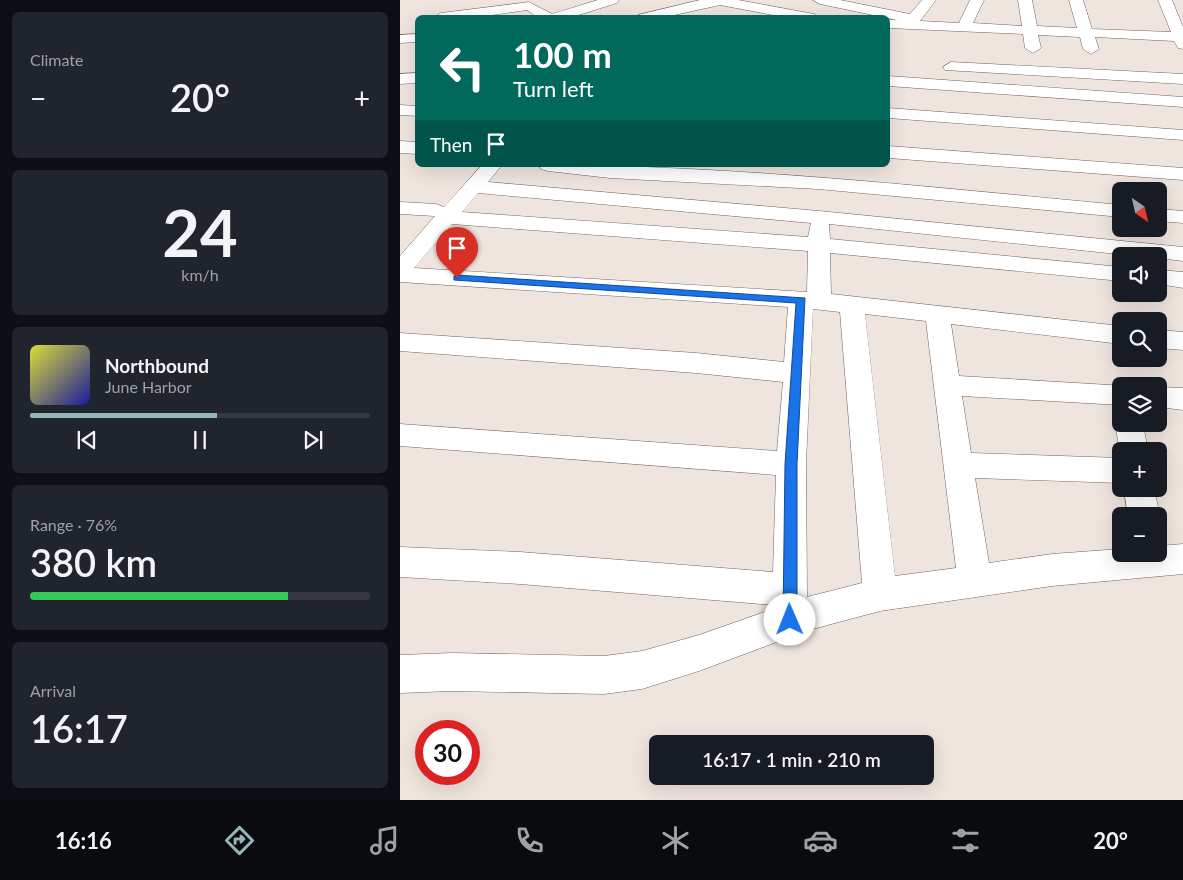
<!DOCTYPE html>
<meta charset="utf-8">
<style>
:root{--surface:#171b24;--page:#20242c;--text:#f1f3f6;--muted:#9ea1a6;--line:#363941;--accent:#93b6bc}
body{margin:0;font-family:Lato,sans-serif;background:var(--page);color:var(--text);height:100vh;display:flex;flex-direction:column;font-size:19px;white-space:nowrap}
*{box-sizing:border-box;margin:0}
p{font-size:16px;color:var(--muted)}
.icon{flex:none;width:28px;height:28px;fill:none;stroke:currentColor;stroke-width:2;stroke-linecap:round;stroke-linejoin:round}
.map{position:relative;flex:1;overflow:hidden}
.panel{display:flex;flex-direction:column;gap:12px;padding:12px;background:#0d0f14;width:400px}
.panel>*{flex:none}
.hud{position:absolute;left:15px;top:15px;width:475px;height:152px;border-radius:8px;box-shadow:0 5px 20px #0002;background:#00695c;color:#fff;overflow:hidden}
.needle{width:32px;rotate:146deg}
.tools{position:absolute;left:712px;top:182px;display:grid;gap:10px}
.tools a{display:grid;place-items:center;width:55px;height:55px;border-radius:8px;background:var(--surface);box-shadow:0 5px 20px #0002;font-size:25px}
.speed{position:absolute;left:15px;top:720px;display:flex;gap:10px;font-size:25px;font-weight:700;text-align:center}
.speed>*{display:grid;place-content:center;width:65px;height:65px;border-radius:50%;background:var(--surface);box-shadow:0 5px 20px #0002;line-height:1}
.speed .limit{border:8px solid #d22;background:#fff;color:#111}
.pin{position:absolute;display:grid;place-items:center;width:42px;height:42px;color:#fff;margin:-51px -21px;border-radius:50% 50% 50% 0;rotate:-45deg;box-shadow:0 0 5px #0007}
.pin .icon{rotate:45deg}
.me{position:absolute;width:55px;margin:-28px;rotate:359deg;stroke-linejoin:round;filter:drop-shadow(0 0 4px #0008)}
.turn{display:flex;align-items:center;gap:18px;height:105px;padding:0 15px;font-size:22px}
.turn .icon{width:65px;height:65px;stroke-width:2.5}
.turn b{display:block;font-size:35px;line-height:42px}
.then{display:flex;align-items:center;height:48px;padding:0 15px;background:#0003;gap:10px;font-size:19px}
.big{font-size:38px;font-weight:600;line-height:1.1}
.panel .card{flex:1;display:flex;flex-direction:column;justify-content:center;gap:8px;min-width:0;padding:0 18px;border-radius:8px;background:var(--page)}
.panel .dial{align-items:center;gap:0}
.dial b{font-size:65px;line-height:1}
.song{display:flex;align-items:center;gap:15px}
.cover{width:60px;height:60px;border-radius:8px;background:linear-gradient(135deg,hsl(60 70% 55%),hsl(240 70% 35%))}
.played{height:5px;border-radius:2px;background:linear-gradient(90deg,var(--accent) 55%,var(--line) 55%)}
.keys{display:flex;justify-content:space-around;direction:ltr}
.heat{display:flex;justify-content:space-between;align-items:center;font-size:28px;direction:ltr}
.charge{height:8px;border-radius:4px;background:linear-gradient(90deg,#34c759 76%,var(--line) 0)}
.trip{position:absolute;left:249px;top:735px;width:285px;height:50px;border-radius:8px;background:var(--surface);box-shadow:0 5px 20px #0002;font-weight:600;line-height:50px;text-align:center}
.tab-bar{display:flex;height:80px;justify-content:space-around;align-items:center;background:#090b0e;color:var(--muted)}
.tab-bar .icon{width:35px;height:35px}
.tab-bar .active{color:var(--accent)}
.tab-bar b{font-size:22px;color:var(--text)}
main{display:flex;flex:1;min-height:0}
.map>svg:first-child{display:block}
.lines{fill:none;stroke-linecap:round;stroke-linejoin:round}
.minor-casing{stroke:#6e645f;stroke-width:1}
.minor{fill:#fff;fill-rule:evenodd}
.route{fill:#1a73e8;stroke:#114b97}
</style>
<main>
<section class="panel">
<div class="card"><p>Climate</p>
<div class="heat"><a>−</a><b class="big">20°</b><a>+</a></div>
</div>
<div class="card dial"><b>24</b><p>km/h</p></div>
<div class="card">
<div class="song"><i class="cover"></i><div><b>Northbound</b><p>June Harbor</p></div></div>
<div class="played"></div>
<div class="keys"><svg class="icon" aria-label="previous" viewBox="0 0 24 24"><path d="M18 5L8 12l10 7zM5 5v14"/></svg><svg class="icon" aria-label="pause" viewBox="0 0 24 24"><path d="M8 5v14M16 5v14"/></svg><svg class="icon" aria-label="next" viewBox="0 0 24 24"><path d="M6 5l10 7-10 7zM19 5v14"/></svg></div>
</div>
<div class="card"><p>Range · 76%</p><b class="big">380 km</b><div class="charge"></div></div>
<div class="card"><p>Arrival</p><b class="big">16:17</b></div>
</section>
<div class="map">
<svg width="783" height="800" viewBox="0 0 783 800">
<rect width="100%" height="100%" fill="#efe4de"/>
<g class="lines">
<!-- minor casing -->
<g class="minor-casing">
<path id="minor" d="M198,0h21l-2,3 -48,15h-31l-11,-8 -57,8 -36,-1 7,-4 88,-11 23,12z
M300,0h38l76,14 7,4h-32l-69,-13 -59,13h-25l2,-3z
M413,0h27l70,14 12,-14h14l-16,21 39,2 11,-23h14l-11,23 49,3 -4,-26h14l5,26 40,2 -8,-28h14l9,29 79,3 -13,-32h14l11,27v22l-5,-1 -4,-7 -79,-4 4,12 -8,5 -8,-5 -3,-12 -42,-2 3,13 -8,5 -8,-5 -2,-14 -135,-6v-8h9l-77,-16z
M18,34v8l-18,1v-8z
M551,62l232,12v10l-238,-14 -2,-3z
M18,73v10l-18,1v-10z
M488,76l295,21v10l-295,-21z
M0,105l18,1v10l-18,-1z
M488,108l295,22v10l-295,-22z
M0,141l18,1v12l-18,-1z
M488,146l295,22v12l-295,-22z
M82,165h20l-14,17 331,29 364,36v14l-24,-3v-2h-22l-308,-32 1,15 291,28v14l-291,-28 1,41 290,32v18l-170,-20 8,52 167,10h-5v19l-159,-9 9,57 150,5v25l-146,-5 14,85 63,-9 69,-5v5h38v-8l24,-2v30l-131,12 -172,25 -71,19 -110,41 -57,18 -38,5 -152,-3 -52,2v-38l52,-2 152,3 38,-5 57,-16 74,-26v-4l-253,-21 -120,-7v-30l120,5 253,20 3,-97 -376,-29v-22l377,27 6,-69 -87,-9 -296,-22v-18l296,20 88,9 4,-55 -388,-25v-26l35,-40 -35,-2v-12l36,2 8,3zM78,193l333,30 -3,14 -346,-25zM52,224l356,27 -1,41 -393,-24zM413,309l27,3 22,271 -55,14 -1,-133zM465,314l61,7 30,247 -61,8z
M138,165c195,0 389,22 583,40v12l-303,-28 -208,-11 -62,-7 -7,-2z
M759,209l24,2v12l-24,-2z
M759,270l24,2v16l-24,-4z
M759,330l24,2v18l-24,-2z
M759,387l24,1v22l-24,-3z
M721,415v9h22l5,27h-27v6l-6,-33z
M724,489h30l6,27 -1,2v-2h-31z"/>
</g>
<!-- minor -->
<use href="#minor" class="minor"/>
</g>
<!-- route -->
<path class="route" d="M57,275l348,23 -8,166v156l-2,5 -5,2 -5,-2 -2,-5 2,-156 11,-161 -342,-23v-4z"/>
</svg>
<div class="tools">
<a><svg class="needle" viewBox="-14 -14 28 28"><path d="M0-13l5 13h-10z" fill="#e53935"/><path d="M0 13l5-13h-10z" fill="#9ea1a6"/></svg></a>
<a><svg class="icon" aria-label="sound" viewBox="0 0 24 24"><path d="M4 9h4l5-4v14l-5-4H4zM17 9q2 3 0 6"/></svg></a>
<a><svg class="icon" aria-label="search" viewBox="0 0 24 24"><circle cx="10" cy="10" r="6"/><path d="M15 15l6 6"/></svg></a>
<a><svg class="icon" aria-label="layers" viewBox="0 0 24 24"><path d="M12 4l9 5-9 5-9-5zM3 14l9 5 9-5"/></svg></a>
<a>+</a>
<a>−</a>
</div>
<div class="speed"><div class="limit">30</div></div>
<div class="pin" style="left:57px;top:278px;background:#d93025"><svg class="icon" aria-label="arrive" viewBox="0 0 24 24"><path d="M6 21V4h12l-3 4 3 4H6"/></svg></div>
<svg class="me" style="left:390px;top:620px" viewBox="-20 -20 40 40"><circle r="19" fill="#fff"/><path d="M0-13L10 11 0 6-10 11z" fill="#1a73e8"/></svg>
<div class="trip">16:17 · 1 min · 210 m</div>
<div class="hud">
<div class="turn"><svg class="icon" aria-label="left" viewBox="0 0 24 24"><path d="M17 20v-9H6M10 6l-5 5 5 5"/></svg><div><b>100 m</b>Turn left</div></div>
<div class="then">Then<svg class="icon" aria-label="arrive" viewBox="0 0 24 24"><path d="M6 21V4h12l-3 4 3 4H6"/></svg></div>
</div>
</div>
</main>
<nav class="tab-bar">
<b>16:16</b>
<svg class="icon active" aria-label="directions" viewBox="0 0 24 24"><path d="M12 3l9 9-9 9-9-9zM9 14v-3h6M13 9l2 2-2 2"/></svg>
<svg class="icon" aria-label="music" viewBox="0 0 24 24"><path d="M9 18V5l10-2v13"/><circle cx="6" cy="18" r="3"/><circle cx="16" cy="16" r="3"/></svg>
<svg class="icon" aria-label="phone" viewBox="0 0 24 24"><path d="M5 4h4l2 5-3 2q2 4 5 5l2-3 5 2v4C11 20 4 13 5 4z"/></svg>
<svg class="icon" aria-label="climate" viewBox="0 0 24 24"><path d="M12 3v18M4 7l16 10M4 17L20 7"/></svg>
<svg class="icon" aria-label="car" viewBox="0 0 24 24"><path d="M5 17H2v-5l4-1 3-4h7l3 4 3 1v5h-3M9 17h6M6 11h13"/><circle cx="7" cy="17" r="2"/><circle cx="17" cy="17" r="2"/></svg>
<svg class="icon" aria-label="filters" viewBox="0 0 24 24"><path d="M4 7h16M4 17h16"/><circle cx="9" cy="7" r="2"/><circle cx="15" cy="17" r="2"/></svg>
<b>20°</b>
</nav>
